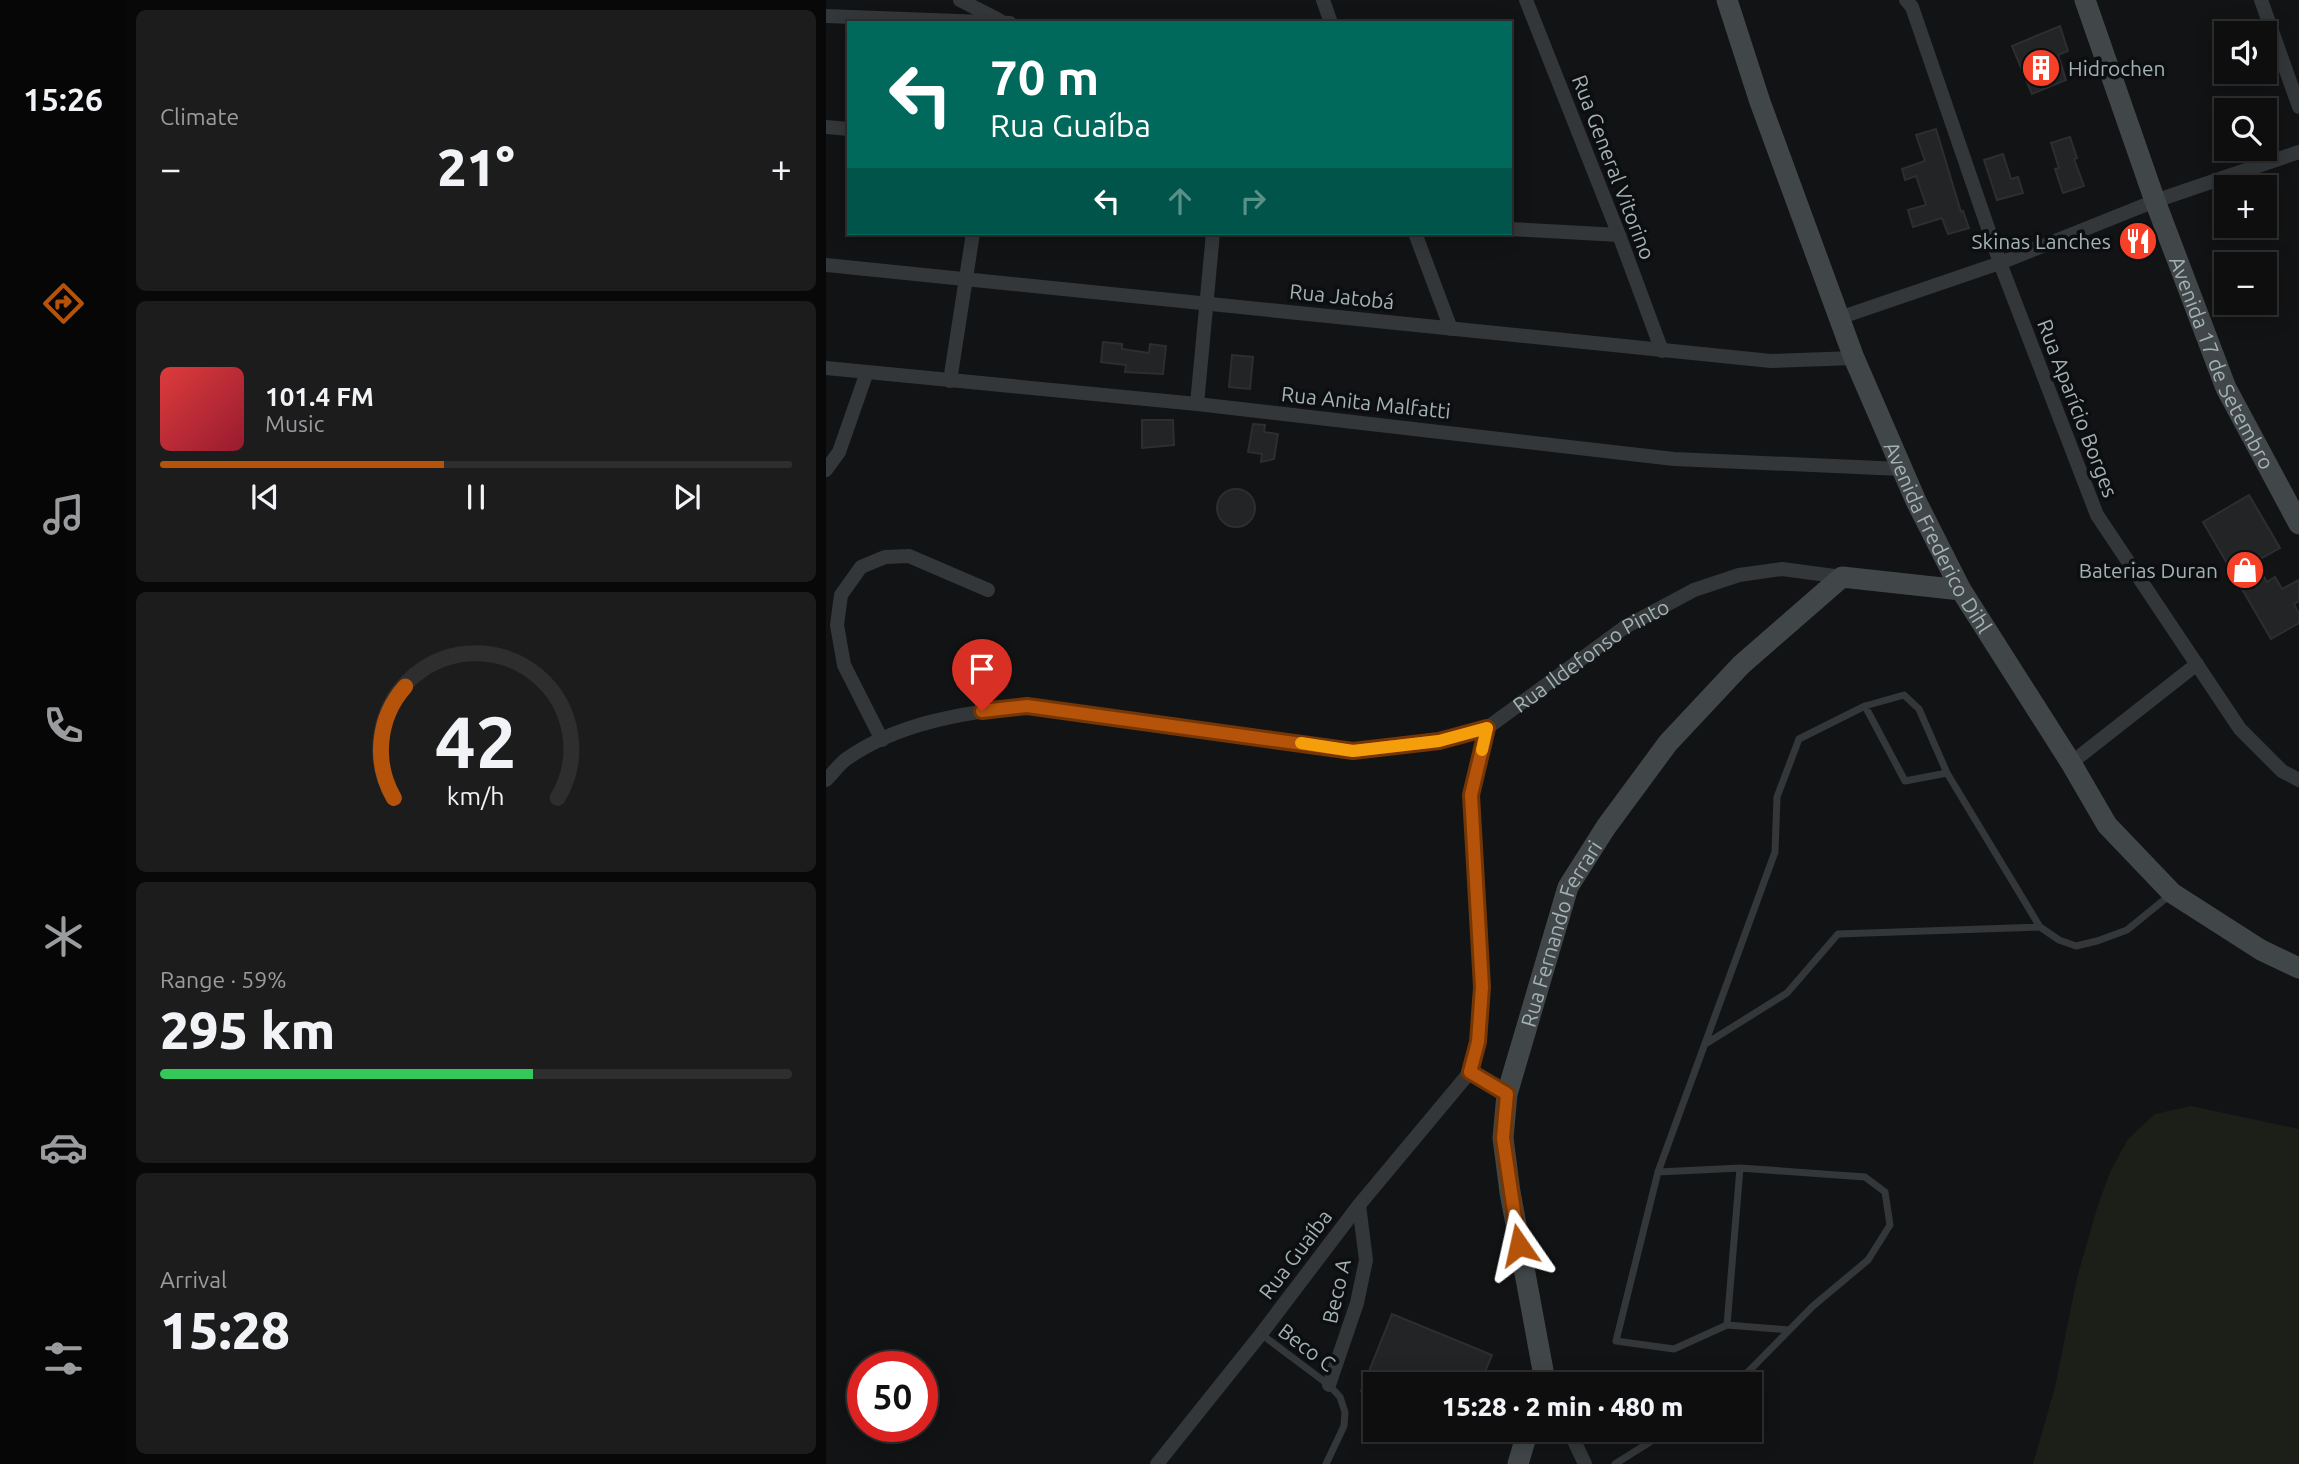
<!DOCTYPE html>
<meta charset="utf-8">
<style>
:root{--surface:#0e0e0f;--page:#1c1c1d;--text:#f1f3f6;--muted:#9b9c9e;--line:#2e2e2f;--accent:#b45309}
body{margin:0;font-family:Ubuntu,sans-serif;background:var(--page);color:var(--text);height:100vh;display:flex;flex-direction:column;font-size:26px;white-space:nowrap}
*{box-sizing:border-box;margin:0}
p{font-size:23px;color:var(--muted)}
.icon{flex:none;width:38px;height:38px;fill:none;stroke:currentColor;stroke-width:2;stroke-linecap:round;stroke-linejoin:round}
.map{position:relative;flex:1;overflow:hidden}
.drawer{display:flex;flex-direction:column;gap:10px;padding:10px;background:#080808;width:700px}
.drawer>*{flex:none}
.hud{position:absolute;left:21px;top:21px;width:665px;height:214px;border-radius:0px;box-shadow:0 4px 18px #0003,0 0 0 2px var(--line);background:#00695c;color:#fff;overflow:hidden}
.tools{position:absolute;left:1388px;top:21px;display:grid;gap:14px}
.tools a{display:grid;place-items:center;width:63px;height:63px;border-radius:0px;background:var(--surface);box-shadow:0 4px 18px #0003,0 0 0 2px var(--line);font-size:35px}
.speed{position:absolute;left:21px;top:1351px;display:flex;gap:14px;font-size:35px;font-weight:700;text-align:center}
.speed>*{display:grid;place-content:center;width:91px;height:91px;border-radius:50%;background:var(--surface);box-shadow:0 4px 18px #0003,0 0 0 2px var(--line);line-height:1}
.speed .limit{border:10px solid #d22;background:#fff;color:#111}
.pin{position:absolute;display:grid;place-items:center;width:60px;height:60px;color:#fff;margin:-72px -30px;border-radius:50% 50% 50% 0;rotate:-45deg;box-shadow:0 0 7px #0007}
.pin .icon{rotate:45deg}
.me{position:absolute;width:77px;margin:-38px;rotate:349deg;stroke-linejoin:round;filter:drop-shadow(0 0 5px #0008)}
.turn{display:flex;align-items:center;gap:24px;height:147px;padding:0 28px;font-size:32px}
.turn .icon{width:91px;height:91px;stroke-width:2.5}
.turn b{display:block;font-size:49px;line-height:60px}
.lanes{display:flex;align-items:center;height:66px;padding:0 28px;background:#0003;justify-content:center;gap:35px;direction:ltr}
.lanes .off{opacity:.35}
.big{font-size:52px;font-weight:800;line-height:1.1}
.drawer .widget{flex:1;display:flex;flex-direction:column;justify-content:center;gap:10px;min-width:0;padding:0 24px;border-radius:10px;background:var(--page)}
.drawer .dial{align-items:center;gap:0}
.dial svg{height:182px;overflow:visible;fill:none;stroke:var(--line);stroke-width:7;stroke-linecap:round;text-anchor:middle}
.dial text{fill:var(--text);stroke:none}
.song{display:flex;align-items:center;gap:21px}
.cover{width:84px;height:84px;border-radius:10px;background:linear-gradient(135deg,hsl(0 70% 55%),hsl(350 70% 35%))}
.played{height:7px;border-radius:4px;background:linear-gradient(90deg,var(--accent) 45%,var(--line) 45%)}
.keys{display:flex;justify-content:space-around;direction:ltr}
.heat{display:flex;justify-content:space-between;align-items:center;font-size:38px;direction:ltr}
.charge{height:10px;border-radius:5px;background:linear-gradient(90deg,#34c759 59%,var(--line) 0)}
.trip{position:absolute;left:537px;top:1372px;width:399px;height:70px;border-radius:0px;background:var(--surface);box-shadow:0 4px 18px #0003,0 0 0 2px var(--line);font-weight:800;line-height:70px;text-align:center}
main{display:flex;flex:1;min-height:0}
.menu{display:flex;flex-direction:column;width:126px;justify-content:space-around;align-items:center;background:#060606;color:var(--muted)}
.menu .icon{width:49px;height:49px}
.menu .selected{color:var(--accent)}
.menu b{font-size:32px;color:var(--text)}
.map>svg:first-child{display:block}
.green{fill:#1b1f18}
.building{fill:#222425;stroke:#2c2e30;stroke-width:2}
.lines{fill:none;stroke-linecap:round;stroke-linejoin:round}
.lane{stroke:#333739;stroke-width:7}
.street{stroke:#333739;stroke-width:14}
.secondary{stroke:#414749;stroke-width:21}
.route-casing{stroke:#753606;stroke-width:18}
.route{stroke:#b45309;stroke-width:12}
.slow{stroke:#f59e0b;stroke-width:12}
.labels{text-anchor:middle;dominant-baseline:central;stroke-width:7;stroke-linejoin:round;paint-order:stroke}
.poi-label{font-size:21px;fill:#a3b2b5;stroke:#0d0e0f;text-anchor:end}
.street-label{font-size:21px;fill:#a3b2b5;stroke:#0d0e0f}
</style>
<main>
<nav class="menu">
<b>15:26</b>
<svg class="icon selected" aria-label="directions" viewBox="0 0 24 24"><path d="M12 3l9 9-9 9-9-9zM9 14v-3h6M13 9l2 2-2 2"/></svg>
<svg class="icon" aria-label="music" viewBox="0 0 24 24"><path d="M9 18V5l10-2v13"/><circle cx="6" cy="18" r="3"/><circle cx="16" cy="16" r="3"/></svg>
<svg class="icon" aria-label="phone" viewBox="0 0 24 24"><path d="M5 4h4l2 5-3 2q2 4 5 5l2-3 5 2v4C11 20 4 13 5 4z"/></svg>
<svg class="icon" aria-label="climate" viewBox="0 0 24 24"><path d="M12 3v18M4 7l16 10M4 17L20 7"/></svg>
<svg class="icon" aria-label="car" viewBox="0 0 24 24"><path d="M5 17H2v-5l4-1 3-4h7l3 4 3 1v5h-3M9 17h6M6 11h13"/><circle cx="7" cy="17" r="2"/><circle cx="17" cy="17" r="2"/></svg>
<svg class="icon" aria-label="filters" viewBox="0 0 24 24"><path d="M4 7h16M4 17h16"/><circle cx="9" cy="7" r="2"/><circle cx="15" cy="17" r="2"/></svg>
</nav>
<section class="drawer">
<div class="widget"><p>Climate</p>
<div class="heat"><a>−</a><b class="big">21°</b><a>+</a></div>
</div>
<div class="widget">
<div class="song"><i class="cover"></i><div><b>101.4 FM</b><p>Music</p></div></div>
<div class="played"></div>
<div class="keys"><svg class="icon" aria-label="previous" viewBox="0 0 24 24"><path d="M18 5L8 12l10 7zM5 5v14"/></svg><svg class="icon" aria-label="pause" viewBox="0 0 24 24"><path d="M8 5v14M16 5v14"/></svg><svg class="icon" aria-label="next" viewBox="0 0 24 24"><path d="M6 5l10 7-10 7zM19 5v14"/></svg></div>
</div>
<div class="widget dial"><svg viewBox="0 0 100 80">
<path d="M14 69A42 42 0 1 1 86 69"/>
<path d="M14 69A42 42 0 0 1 19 20" stroke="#b45309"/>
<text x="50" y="56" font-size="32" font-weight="700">42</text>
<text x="50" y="72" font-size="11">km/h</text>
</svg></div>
<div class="widget"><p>Range · 59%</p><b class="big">295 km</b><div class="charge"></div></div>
<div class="widget"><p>Arrival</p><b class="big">15:28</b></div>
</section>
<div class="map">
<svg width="1473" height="1464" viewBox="0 0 1473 1464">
<rect width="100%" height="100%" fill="#121314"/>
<!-- green -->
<path class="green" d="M1365,1106l108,23v335h-266l22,-77 22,-109 20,-70 13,-36 18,-33 27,-25z"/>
<!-- building -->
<path class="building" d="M1234,26l8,25 -10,4 8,25 -34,14 -20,-48z
M1110,129l25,83 2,-1 6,17 -21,6 -6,-16 -29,9 -5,-17 18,-5 -10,-29 -11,4 -3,-11 23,-8 -9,-26z
M1244,137l7,21 -3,1 10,27 -21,7 -8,-24 4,-1 -8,-25z
M1177,154l8,25 7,-2 5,16 -26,7 -13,-40z
M1322,227l8,22 -19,7 -9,-22z
M277,342l19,2v5l27,4 1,-9 16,2 -3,28 -38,-2 1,-7 -25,-3z
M406,355l21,2 -3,32 -21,-2z
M316,420h31l1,25 -32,3z
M427,424l12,1 -1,7 14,2 -4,25 -13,3 1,-8 -14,-2z
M391 508a19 19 0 1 1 38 0a19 19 0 1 1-38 0Z
M1423,495l31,53 -25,14 12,20 8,-5 7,12 17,-9v21l-5,3 5,10v9l-28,16 -68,-117z
M566,1314l100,41 -12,29h-104v13l-15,-6z"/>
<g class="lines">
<!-- lane -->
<path class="lane" d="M1039,706l40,75 42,-8
M881,1043l80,-50 51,-59 202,-7
M914,1168l-13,157 62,5
M832,1172l82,-4 125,9 20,15 5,33 -22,35 -55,46 -64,65 -18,13
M901,1325l-53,24 -58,-8 42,-169 117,-320 2,-55 22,-58 66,-33 39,-11 15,14 28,64 93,154 19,13 17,6 21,-5 30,-11 43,-35
M435,1334l68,51 11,12 5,15 -1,14 -18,38
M789,1464l54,-34"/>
<!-- street -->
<g class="street">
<path d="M134,0l39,20"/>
<path d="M497,0l8,23"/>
<path d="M700,0l93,235 43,116"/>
<path d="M1080,0l6,7 88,256 97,252 143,214 42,42 17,9"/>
<path d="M1435,0l38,107"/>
<path d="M0,16l184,7"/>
<path d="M0,127l23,2"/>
<path d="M684,229l109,6"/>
<path d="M589,233l36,96"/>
<path d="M0,265l945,96 83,-3"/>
<path d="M1013,318l161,-55 155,-62 144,-49"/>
<path d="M0,368l371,36 477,55 228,10"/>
<path d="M124,381l23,-148"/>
<path d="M371,404l16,-171"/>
<path d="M0,470l13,-18 28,-80"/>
<path d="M56,740l-38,-75 -7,-40 4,-30 20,-28 24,-10 24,-1 79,34"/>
<path d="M1245,763l126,-99"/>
<path id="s1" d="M0,780c6,-6 12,-14 19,-20 51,-37 121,-48 182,-54l326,45 86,-10 48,-13 138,-101 69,-37 45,-15 43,-6 60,8"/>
<path d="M644,1072l37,22"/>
<path d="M503,1385l28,-82 9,-43 -7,-55"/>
<path d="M743,1430l16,34"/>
<path d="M331,1464l104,-130 98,-129 111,-133 8,-30 4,-35v-41l-11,-171 16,-67"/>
</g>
<!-- secondary -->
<g class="secondary">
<path id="s2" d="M901,0l33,102 94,256 62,143 45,89 110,173 36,62 65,68 89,57 38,18"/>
<path id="s3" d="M1259,0l70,201 71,187 73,136"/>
<path id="s4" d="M715,1384l3,-8 -34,-184 -7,-54 4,-44 61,-207 38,-60 62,-84 73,-78 101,-88 119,13"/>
<path d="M692,1464l10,-34"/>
</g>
</g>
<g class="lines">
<!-- route casing -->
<g class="route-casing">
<path id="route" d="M156,711l45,-5 326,45 86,-10 48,-13 -16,67 11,192 -4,55 -8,30 37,22 -4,44 16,107"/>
</g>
<!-- route -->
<use href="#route" class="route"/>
<!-- slow -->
<path class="slow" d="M475,743l52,8 86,-10 48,-13 -5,22"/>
</g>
<!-- icons -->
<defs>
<g id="building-disc" transform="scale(2.0125)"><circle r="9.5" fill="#f64128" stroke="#0d0e0f"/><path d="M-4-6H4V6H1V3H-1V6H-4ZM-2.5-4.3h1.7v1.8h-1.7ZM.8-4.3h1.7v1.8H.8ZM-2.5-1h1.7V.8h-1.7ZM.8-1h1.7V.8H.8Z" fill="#fff"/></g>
<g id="restaurant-disc" transform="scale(2.0125)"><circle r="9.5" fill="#f64128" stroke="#0d0e0f"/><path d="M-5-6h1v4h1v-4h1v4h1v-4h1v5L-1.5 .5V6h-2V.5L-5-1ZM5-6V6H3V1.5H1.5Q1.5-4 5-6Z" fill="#fff"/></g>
<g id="shop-disc" transform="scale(2.0125)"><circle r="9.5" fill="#f64128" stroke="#0d0e0f"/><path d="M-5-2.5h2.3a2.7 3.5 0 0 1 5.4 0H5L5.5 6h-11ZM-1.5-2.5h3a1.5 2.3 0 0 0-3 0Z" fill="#fff"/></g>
</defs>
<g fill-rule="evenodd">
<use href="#building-disc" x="1215" y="68"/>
<use href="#restaurant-disc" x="1312" y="241"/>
<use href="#shop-disc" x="1419" y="570"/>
</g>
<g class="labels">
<!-- poi labels -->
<g class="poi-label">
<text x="1242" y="68" text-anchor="start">Hidrochen</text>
<text x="1285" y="241">Skinas Lanches</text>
<text x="1392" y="570">Baterias Duran</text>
</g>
<!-- street labels -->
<g class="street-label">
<text transform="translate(788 167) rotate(69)">Rua General Vitorino</text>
<text transform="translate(516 296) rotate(6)">Rua Jatobá</text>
<text stroke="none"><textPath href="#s3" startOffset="388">Avenida 17 de Setembro</textPath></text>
<text transform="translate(540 402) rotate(6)">Rua Anita Malfatti</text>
<text transform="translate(1252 408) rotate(69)">Rua Aparício Borges</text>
<text stroke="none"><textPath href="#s2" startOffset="578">Avenida Frederico Dihl</textPath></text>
<text stroke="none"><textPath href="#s1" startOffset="812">Rua Ildefonso Pinto</textPath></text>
<text stroke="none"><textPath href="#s4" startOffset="464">Rua Fernando Ferrari</textPath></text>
<text transform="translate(469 1254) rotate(-53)">Rua Guaíba</text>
<text transform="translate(510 1291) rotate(-77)">Beco A</text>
<text transform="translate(481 1347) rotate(37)">Beco C</text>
</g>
</g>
</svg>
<div class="tools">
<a><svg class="icon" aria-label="sound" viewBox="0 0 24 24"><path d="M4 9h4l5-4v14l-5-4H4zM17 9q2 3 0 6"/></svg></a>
<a><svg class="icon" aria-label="search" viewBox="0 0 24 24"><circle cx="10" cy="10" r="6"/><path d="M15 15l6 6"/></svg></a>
<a>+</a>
<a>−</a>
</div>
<div class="speed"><div class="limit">50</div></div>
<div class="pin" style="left:156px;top:711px;background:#d93025"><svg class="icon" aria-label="arrive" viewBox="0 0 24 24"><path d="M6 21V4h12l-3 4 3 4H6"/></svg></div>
<svg class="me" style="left:693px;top:1245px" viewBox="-20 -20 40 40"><path d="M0-17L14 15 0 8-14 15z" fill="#b45309" stroke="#fff" stroke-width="4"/></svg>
<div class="trip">15:28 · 2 min · 480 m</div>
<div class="hud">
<div class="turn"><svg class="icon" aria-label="left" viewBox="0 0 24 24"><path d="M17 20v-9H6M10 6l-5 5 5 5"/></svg><div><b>70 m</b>Rua Guaíba</div></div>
<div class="lanes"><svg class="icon" aria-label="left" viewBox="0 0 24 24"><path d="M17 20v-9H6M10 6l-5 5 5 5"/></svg><svg class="icon off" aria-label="ahead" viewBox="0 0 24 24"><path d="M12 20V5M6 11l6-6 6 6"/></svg><svg class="icon off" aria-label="right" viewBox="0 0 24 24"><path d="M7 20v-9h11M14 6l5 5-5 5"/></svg></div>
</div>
</div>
</main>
